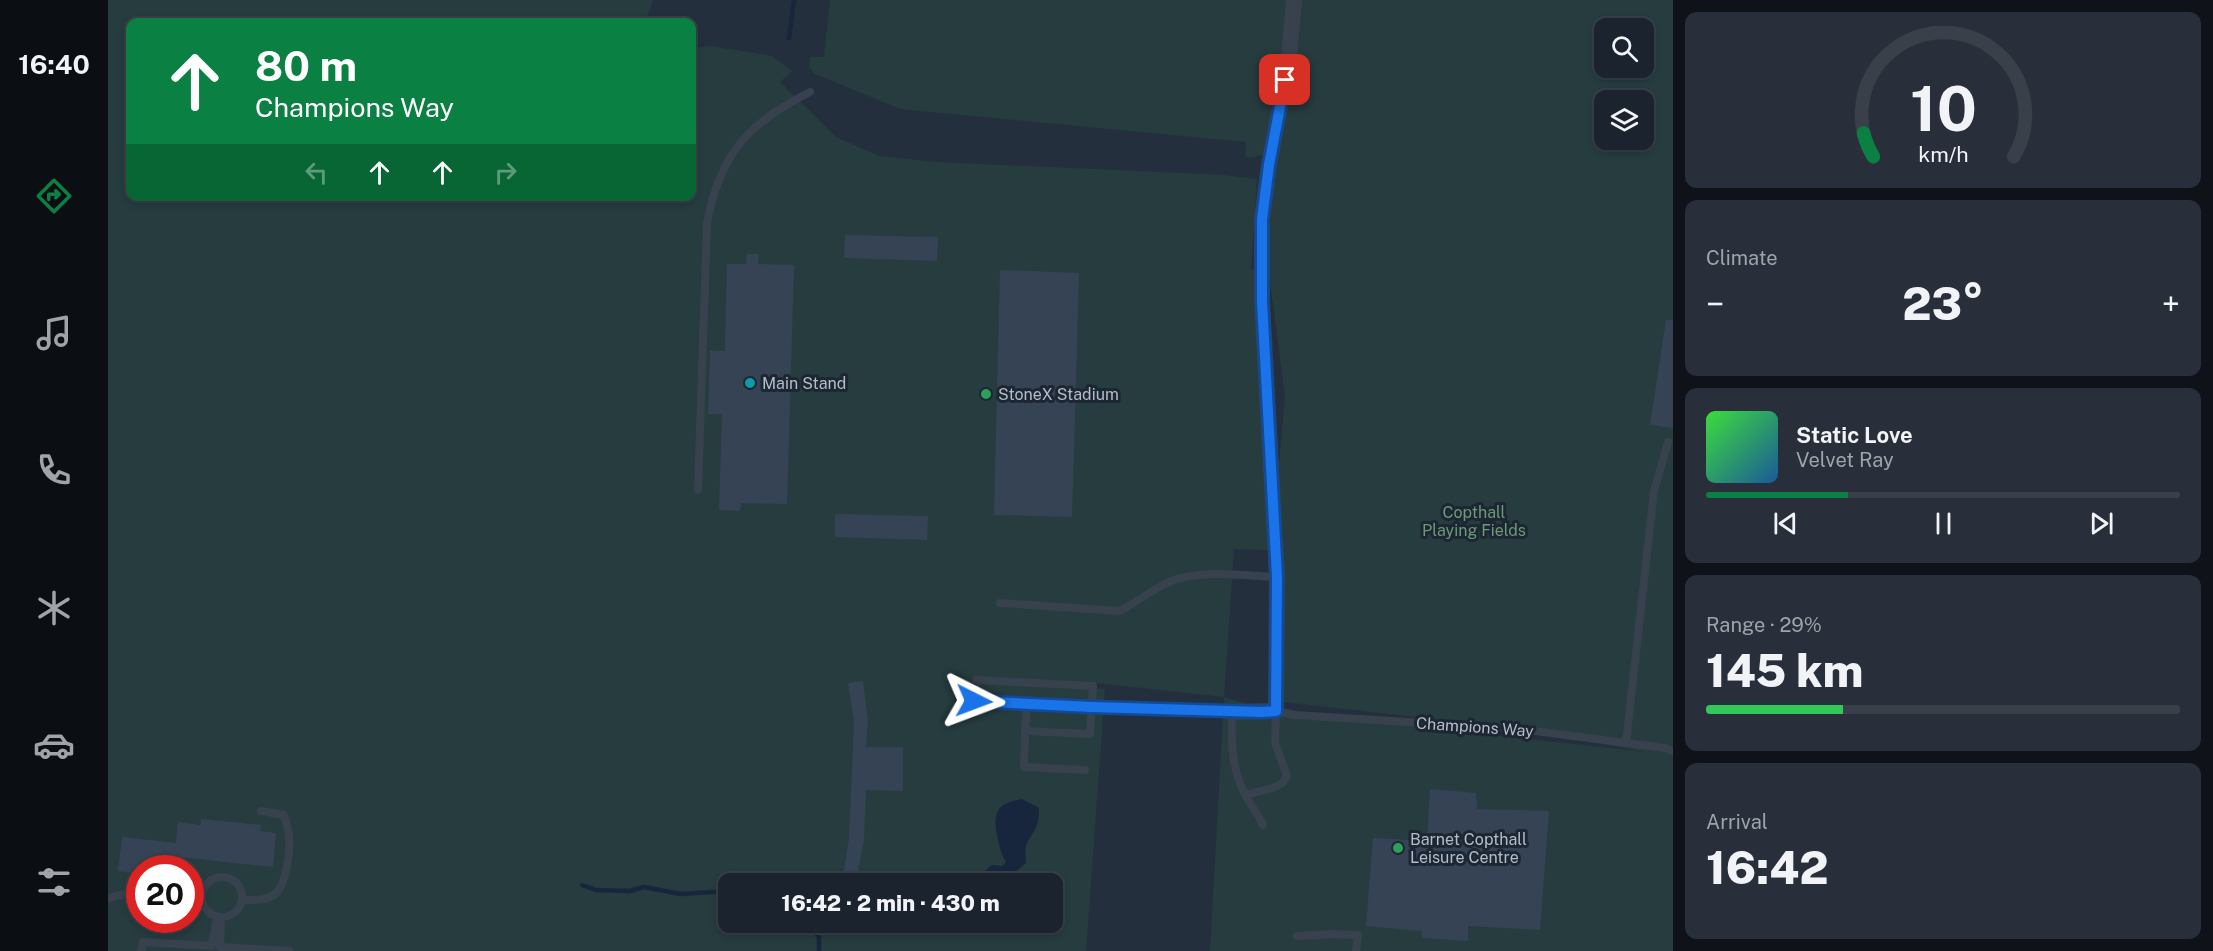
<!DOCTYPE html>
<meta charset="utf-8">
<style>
:root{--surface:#1b232e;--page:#282f3a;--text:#f1f3f6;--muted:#a0a4aa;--line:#39404a;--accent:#0b8043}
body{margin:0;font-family:"Public Sans",sans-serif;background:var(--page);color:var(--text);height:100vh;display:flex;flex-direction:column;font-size:22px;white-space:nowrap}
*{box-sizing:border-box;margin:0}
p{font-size:20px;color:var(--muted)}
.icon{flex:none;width:33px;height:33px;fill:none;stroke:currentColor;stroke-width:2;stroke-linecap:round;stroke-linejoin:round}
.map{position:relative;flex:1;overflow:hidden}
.panel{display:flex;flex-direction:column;gap:12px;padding:12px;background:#0f1319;width:540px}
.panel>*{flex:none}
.top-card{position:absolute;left:18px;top:18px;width:570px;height:183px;border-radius:12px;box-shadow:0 3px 9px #0003,0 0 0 2px var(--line);background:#0b8043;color:#fff;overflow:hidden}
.controls{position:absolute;left:1486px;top:18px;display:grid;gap:12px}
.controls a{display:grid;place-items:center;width:60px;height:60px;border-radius:12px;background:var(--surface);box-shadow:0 3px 9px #0003,0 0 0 2px var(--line);font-size:30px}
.speed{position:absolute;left:18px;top:855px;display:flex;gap:12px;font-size:30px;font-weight:700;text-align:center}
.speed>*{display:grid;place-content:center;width:78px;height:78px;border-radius:50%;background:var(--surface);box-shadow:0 3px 9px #0003,0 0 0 2px var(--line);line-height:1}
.speed .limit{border:9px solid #d22;background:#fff;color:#111}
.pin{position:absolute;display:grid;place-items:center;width:51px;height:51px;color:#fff;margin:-26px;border-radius:12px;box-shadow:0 3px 9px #0006}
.me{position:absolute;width:66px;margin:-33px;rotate:93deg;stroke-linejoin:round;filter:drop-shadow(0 0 4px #0008)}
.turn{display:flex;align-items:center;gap:21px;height:126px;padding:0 30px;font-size:27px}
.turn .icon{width:78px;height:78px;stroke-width:2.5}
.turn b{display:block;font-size:42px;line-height:51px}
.lanes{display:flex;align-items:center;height:57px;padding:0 30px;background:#0003;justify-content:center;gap:30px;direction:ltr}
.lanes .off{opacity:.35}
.big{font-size:45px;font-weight:800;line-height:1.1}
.panel .card{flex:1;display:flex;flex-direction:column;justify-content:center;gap:9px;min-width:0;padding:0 21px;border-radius:12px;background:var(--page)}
.panel .dial{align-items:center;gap:0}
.dial svg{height:156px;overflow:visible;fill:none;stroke:var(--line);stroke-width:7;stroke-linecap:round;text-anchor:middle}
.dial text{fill:var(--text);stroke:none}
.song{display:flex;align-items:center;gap:18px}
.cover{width:72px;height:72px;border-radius:9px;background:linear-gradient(135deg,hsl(120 70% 55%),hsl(210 70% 35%))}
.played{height:6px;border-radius:3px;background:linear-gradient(90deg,var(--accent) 30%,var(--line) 30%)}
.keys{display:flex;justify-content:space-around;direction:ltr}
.heat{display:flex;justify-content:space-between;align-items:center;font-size:33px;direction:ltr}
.charge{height:9px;border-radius:4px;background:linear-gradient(90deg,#34c759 29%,var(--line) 0)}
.trip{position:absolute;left:610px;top:873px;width:345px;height:60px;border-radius:12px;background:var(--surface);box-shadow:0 3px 9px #0003,0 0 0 2px var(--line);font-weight:800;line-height:60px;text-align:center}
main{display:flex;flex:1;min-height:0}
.tabs{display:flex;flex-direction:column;width:108px;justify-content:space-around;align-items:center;background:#0b0e12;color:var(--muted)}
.tabs .icon{width:42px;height:42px}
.tabs .selected{color:var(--accent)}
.tabs b{font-size:27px;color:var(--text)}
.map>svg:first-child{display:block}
.green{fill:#263c3f;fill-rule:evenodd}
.water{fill:#17263c}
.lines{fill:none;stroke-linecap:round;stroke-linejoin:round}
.stream{stroke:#17263c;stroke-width:4.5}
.building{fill:#364354}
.lane{stroke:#38414e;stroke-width:8}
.street{stroke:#38414e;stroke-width:16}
.route-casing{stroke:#114b97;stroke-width:15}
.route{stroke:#1a73e8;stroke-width:10}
.culture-dot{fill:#0f9aa8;stroke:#1d2633;stroke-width:2}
.leisure-dot{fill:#2e9e5b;stroke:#1d2633;stroke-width:2}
.labels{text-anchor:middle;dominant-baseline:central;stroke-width:6;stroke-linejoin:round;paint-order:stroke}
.poi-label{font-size:16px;fill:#b4bcc9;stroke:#1d2633;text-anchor:start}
.park-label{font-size:16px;fill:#6b9a76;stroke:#1d2633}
.street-label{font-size:16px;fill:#b4bcc9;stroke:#1d2633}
</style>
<main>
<nav class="tabs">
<b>16:40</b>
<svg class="icon selected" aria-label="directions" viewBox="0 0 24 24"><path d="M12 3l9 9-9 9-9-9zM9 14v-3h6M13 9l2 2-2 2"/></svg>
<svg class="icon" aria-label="music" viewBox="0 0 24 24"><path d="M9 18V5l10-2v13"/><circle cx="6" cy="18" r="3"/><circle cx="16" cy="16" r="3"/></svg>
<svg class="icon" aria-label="phone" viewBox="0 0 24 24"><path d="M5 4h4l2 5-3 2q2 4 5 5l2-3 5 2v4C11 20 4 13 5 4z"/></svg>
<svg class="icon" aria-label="climate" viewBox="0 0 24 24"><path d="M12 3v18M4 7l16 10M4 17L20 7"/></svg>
<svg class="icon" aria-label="car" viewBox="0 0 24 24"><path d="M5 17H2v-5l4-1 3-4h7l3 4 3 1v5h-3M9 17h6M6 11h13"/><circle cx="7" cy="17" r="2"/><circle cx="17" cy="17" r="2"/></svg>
<svg class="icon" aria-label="filters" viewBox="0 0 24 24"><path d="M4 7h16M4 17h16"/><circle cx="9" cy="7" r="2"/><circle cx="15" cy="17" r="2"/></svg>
</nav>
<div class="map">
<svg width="1565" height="951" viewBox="0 0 1565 951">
<rect width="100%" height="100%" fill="#242f3e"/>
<!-- green -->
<path class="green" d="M0,0h545l-8,22h-515v174h562v-148l19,-2 61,10 20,15 -12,11 56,55 43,19 58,6 287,13 33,4 -6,90 5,1 12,280 -34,-1 -10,148 43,13 379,42 -126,-23 -236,-27 -10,-182 11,-123 -23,-178 7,-54 -7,-10 -12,3 -5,-2 1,-14 -346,-33 -87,-36 -1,-4 -3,-1 1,-11h14l6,-57h843v951h-463l14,-254 -119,-13 -117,-6 117,11 -19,262h-978zM1497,28h39v40h-39zM1497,100h39v40h-39zM32,868h50v52h-50zM621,884h324v38h-324z"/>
<!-- water -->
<path class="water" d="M914,799l17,9c0,20 -4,20 -12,35 -3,6 -1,14 -1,20l-10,8 -5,1 -5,11h-24c-1,-8 3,-13 10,-18l10,1 4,-4c-5,-8 -7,-18 -9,-27 -5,-24 2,-32 25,-36z"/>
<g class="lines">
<!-- stream -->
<path class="stream" d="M681,38l5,-38
M474,885l14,5 34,1 14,-4 37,7 48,-3
M674,922l31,7 6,8v14"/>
</g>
<!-- building -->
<path class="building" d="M737,235l93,2 -1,24 -93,-3z
M639,254h12l-1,10 36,1 -7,239 -46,-1 -1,8 -21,-1 3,-96h-14l2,-63h15l2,-87h19z
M892,270l79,3 -7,244 -78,-2z
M1558,320h7v108l-23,-3z
M727,514l93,2 -1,24 -92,-3z
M755,681l5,39 -2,27h37v44l-37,-1 -2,50 -8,40 -13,-3 6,-39 5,-118 -6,-37z
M1322,789l46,4 1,16 72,2 -9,119 -72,-4v15l-46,-3v-7l-56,-5 7,-88 54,3z
M93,819l60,6 -1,6 16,2 -3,34 -113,-12v13h-20v6l-22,-3 4,-34 54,6 2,-21 23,3z"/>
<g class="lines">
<!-- lane -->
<path class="lane" d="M590,490l9,-267c13,-69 41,-100 103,-131
M892,603l119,8c17,-8 31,-20 48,-28 29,-15 79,-7 110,-6
M917,731l2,-27
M1518,743l28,-252 14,-49
M977,770l-61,-3 1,-36 65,3 3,-48 -117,-6 -2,21 258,11c-1,29 -1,57 14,84 5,10 12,18 17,29
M1138,796c14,-8 34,-4 41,-20l-12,-33 1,-32 19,4 225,14 145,19 8,3
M94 897a20 20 0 1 1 40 0a20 20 0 1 1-40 0Z
M0,898l25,-6h7
M134,900c11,0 24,1 33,-6 11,-8 15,-42 14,-56 0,-7 -3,-16 -5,-23l-23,-4
M113,924l-1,23 69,4
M1189,936l36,-2 25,1 -2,16
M33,951l2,-9 69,4 5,-29"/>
<!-- street -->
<path class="street" d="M1124,712l44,-1 1,-134 -15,-275v-83l7,-54 20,-107 5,-58"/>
</g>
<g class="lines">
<!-- route casing -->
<g class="route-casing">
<path id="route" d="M866,701l117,6 171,5 14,-1 1,-134 -15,-275v-83l7,-54 16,-85"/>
</g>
<!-- route -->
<use href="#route" class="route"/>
</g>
<!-- markers -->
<circle class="culture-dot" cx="642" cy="383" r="6"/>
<g class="leisure-dot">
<circle cx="878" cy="394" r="6"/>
<circle cx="1290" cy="848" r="6"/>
</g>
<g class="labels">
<!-- poi labels -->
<g class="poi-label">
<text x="654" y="383">Main Stand</text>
<text x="890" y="394">StoneX Stadium</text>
<text x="1302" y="839">Barnet Copthall<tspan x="1302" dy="18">Leisure Centre</tspan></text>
</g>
<!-- park labels -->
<g class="park-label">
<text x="1366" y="512">Copthall<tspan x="1366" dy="18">Playing Fields</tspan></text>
</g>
<!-- street labels -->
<g class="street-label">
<text transform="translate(1367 727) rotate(4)">Champions Way</text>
</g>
</g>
</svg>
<div class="controls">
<a><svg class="icon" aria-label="search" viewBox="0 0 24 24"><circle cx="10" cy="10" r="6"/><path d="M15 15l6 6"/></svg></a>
<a><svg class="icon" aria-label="layers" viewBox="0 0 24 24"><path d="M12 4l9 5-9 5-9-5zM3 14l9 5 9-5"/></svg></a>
</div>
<div class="speed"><div class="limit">20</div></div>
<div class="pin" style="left:1177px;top:80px;background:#d93025"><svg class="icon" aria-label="arrive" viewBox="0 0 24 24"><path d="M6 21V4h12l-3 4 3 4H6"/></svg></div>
<svg class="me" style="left:866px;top:701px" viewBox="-20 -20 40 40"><path d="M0-17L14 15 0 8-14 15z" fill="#1a73e8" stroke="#fff" stroke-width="4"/></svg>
<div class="trip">16:42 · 2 min · 430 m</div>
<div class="top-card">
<div class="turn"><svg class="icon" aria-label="ahead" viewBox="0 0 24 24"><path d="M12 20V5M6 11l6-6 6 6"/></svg><div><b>80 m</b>Champions Way</div></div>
<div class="lanes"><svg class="icon off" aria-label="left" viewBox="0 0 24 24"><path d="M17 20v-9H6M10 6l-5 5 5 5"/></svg><svg class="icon" aria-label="ahead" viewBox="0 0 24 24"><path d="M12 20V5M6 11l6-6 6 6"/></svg><svg class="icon" aria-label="ahead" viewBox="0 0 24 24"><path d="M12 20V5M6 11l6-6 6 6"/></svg><svg class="icon off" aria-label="right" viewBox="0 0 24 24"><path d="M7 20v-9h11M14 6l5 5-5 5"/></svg></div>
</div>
</div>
<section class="panel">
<div class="card dial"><svg viewBox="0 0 100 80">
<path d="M14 69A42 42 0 1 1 86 69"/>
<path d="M14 69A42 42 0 0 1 9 57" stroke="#0b8043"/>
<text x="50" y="56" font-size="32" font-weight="700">10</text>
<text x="50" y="72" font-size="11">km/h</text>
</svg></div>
<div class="card"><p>Climate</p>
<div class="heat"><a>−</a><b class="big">23°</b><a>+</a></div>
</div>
<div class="card">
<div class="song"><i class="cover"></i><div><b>Static Love</b><p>Velvet Ray</p></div></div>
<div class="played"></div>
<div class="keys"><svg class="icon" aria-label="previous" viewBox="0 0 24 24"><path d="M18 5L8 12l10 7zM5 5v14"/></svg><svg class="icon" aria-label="pause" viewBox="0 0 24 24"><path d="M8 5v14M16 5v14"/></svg><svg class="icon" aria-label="next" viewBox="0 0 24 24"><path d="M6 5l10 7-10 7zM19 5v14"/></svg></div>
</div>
<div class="card"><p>Range · 29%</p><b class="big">145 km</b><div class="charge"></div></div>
<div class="card"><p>Arrival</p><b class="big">16:42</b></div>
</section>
</main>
